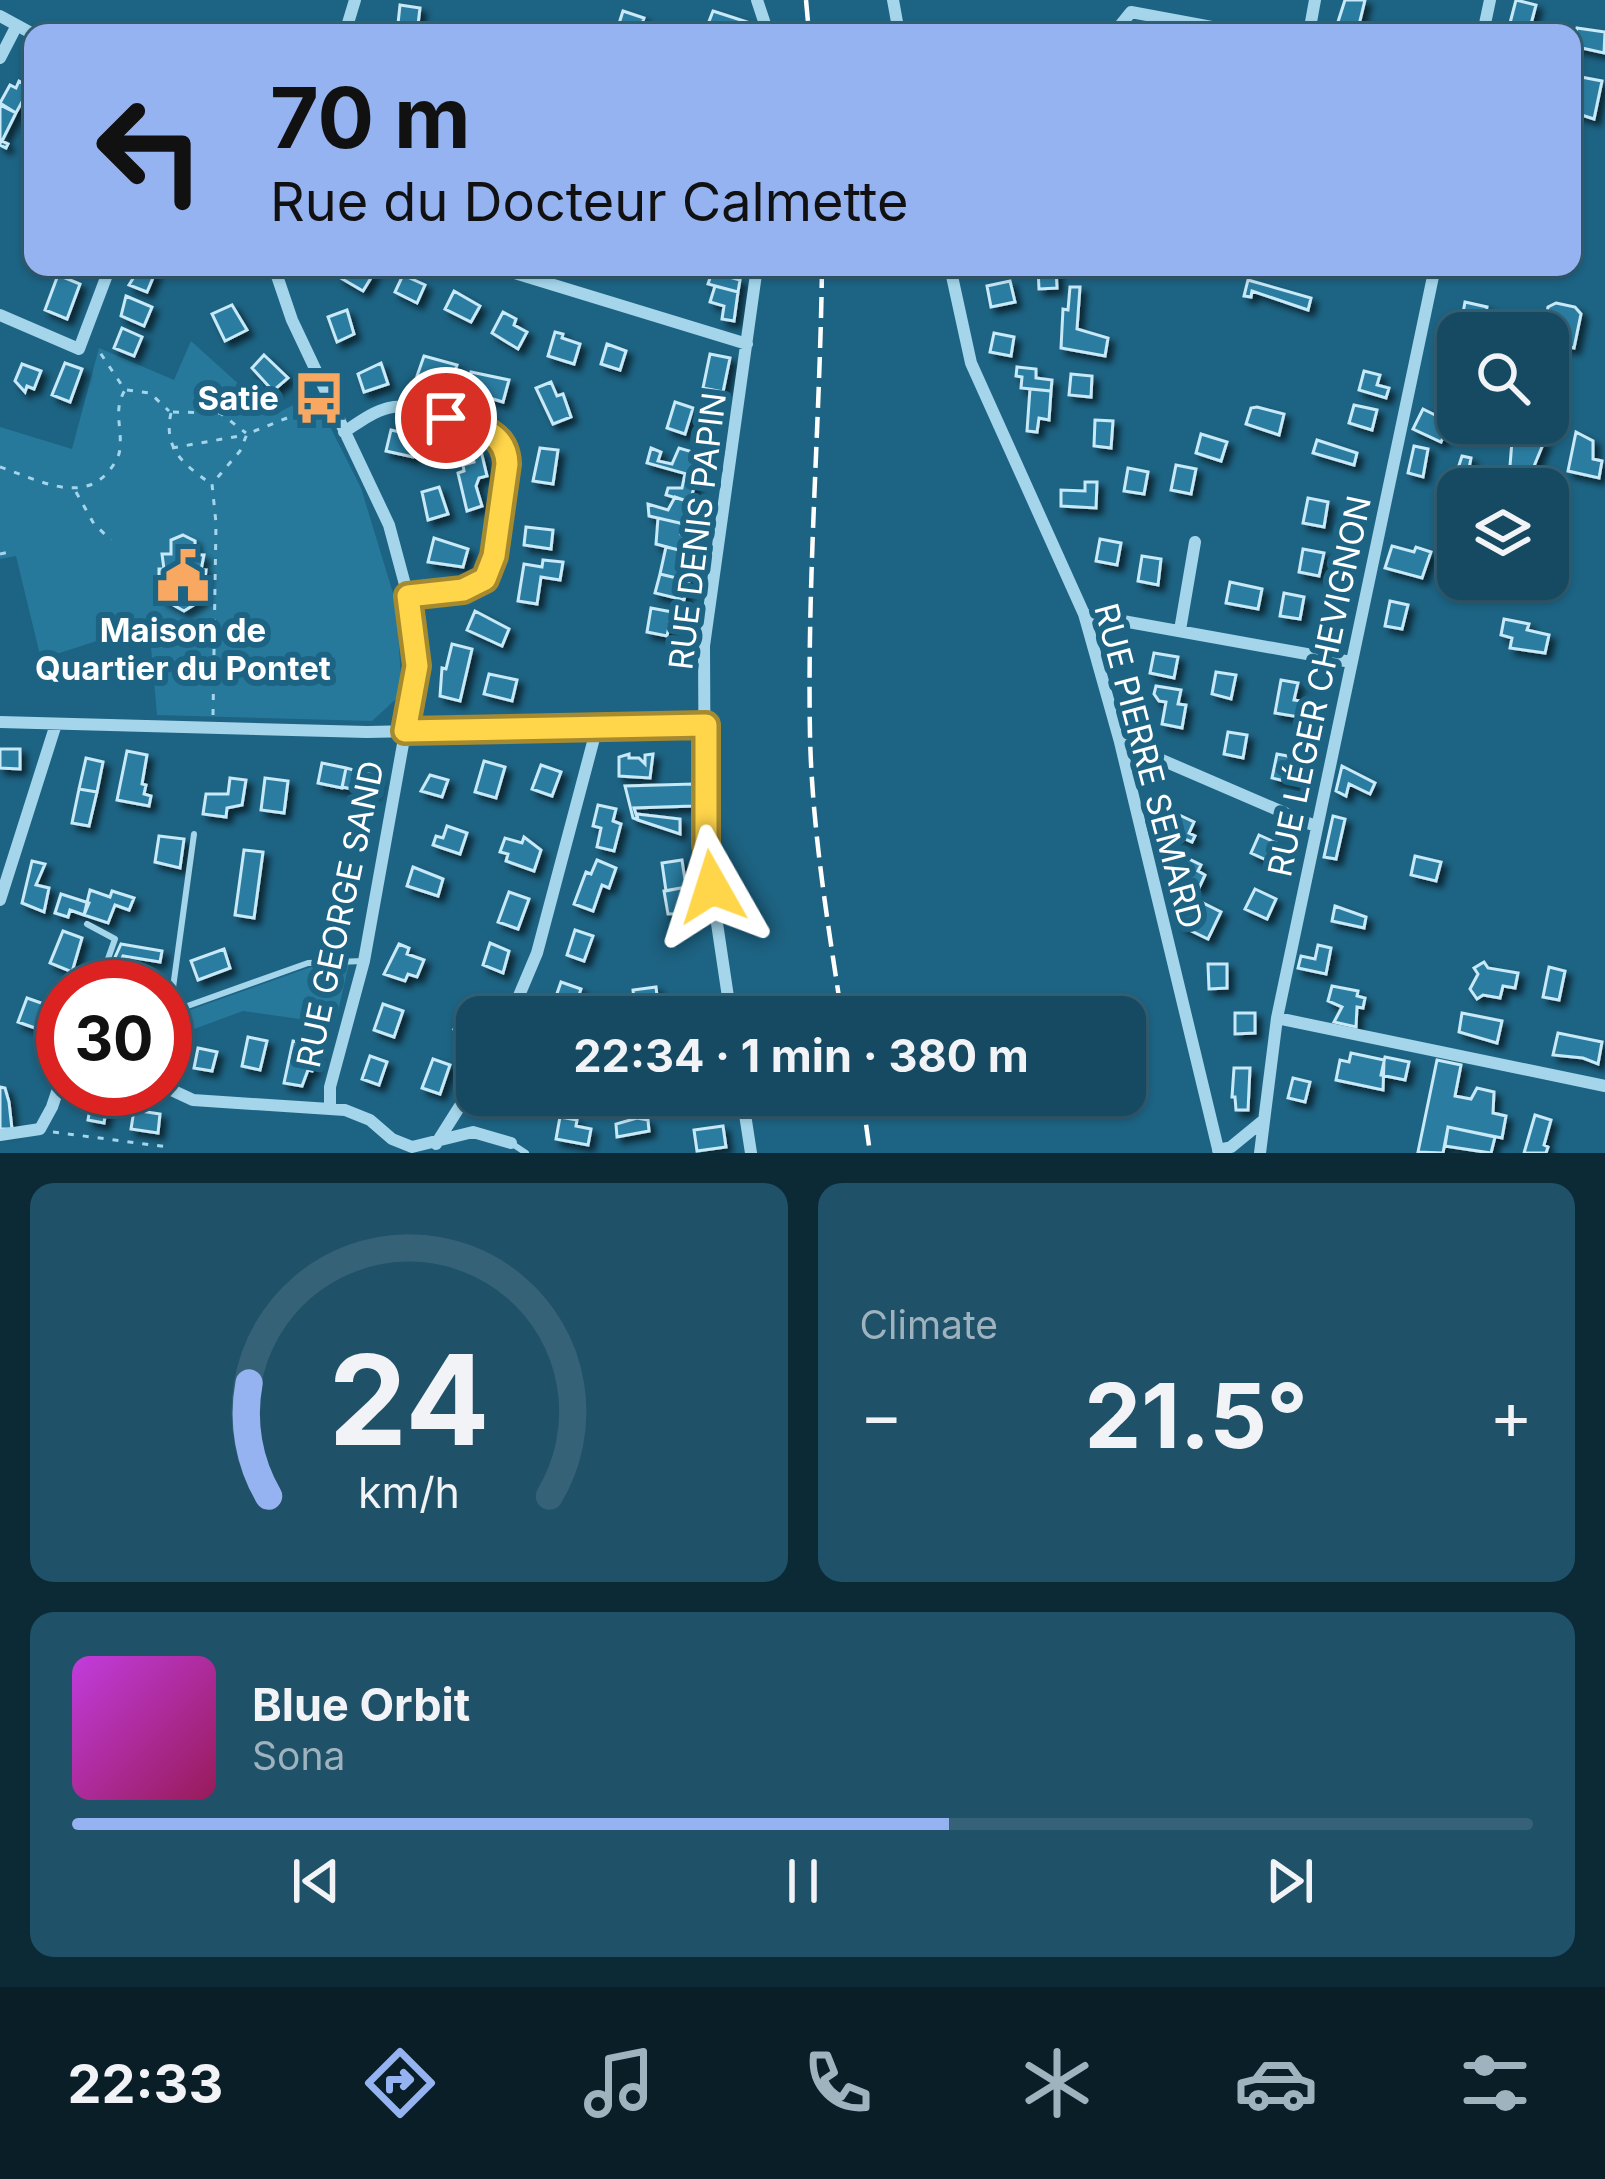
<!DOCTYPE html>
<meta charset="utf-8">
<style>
:root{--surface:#164a62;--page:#1f5168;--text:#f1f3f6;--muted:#9eb3be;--line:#356277;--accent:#95b2f1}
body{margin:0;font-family:Inter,sans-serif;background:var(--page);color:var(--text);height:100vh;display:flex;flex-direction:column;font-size:45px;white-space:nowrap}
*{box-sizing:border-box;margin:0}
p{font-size:39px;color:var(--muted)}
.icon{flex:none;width:66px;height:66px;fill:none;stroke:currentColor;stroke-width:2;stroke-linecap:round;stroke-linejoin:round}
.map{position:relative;height:1153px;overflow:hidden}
.panel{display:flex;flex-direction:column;gap:30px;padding:30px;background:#0c2936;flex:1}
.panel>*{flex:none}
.top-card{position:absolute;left:24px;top:24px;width:1557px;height:252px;border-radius:24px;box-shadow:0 3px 9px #0004,0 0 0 3px var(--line);background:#95b2f1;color:#111;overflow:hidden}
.controls{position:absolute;left:1437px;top:312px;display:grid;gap:24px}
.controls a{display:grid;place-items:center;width:132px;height:132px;border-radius:24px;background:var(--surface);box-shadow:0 3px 9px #0004,0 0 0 3px var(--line);font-size:60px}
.speed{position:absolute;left:36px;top:960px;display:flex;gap:24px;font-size:60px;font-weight:700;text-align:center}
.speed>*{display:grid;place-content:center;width:156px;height:156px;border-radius:50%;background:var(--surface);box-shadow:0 3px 9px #0004,0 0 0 3px var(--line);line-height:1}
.speed .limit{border:18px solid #d22;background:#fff;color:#111}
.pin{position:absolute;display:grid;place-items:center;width:102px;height:102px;color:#fff;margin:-51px;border:6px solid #fff;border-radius:50%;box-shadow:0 3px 12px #0007}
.me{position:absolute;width:132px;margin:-66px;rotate:354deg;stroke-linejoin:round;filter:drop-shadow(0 0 9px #0008)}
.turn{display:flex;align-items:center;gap:42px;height:252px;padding:0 48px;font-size:54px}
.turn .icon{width:156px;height:156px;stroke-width:2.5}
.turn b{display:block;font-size:84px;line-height:102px}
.big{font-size:90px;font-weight:700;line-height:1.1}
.panel .card{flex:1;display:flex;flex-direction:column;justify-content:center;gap:18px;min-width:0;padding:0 42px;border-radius:24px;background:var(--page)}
.panel .dial{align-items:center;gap:0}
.dial svg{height:312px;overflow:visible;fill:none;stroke:var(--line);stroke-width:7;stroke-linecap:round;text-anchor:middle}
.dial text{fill:var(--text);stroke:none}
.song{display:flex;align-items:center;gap:36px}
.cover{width:144px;height:144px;border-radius:18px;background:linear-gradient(135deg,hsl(290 70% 55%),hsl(330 70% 35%))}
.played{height:12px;border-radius:6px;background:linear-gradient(90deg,var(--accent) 60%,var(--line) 60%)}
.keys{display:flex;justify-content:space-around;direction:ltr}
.heat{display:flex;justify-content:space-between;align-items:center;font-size:66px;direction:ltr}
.panel .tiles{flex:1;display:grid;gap:30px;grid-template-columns:1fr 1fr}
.card:last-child{grid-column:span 2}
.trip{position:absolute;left:456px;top:996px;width:690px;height:120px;border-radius:24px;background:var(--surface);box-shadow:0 3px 9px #0004,0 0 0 3px var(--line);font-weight:700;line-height:120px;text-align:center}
.dock{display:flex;height:192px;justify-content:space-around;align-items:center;background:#091e27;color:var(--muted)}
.dock .icon{width:84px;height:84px}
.dock .current{color:var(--accent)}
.dock b{font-size:54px;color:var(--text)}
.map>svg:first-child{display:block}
.green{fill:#27799c}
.building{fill:#2c7da1;stroke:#c8e9f7;stroke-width:3;filter:url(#shadow)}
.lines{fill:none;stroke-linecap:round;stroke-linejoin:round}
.path{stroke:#a4d5ea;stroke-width:3;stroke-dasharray:6 9;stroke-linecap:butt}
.service{stroke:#a4d5ea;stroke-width:6}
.minor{stroke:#a4d5ea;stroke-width:12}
.rail{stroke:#fff;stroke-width:4.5;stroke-dasharray:21 9;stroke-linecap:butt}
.route-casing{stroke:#a68a30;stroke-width:30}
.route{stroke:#ffd54a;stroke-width:21}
.labels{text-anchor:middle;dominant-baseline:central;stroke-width:12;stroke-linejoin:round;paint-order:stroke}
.poi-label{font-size:33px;font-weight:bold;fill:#fff;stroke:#1d6383;text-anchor:end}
.street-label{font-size:33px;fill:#fff;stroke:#1d6383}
</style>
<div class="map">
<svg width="1605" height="1153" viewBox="0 0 1605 1153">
<defs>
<filter id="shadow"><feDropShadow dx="5.5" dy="5.5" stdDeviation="3" flood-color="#0009"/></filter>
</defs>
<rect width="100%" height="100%" fill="#1d6383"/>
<!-- green -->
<path class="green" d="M191,341l82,74 41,-20 47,93 35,115 5,75 -5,21 -24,22 -215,-6 -8,-91 -108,35 -25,-103 -16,3v-132l72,22 27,-101 75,32z
M349,964l-14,60 -92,-13 -68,25 -10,39v-56l146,-52z"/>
<!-- building -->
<path class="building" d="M1345,0h20l-8,33 -21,-5z
M1516,0l20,5 -6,23 -20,-5z
M400,5l20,3 -3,25h-20z
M623,11l21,7 -5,15h-23z
M713,11l34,11 -4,11 -35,-9z
M1577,28l28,4 -1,21 -31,-7z
M1581,77l21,4 -8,38 -22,-7z
M19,81l11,6 -14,26 -16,-10 10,-18 6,3z
M0,105l16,8 -14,28 6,3 -2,4 -6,-3z
M140,267l15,6 -8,19 -18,-7z
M345,267l29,6 -11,18 -24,-14z
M1056,267l1,21 -18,1 -1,-21z
M712,272l28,8 -2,12 -30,-8z
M58,275l22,9 -13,35 -22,-9z
M403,275l22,10 -8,18 -22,-11z
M1248,280l63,18 -3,12 -56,-19 -1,6 -7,-1z
M1010,281l5,21 -24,5 -4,-21z
M715,286l23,6 -4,29 -12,-2 2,-13 -14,-4z
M1070,287h10l-3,42 31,9 -3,18 -44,-8 2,-39 5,1z
M454,291l26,15 -9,16 -26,-13z
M126,296l26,11 -8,19 -23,-10z
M1465,302l22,5 -4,22 -22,-5z
M1556,303l19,4 6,7 -7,34 -26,-5v-10h-5l5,-26z
M232,305l15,25 -22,11 -13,-27z
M347,310l7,24 -17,8 -9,-25z
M503,312l13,7 -2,6 13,7 -9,17 -26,-16z
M122,328l20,9 -8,19 -20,-8z
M555,332l8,2 -1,4 18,6 -6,20 -26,-8z
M994,333l20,4 -3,19 -21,-4z
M607,344l19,7 -6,19 -19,-6z
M710,354l20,4 -7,34 -20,-4z
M264,355l24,23 -15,13 -21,-23z
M424,356l33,9 -8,22 -32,-11z
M65,363l17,6 -12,33 -18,-7z
M381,363l7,21 -24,8 -6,-18z
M22,364l19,7 -7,18 -7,-3 -2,6 -10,-11z
M1017,367l19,2v9l16,2 -1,11 -30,-3 1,-11 -6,-1z
M1364,371l16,4 -3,10 12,3 -3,10 -27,-8z
M471,372l38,8 -6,22 -37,-11z
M1071,374l21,2 -1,21 -22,-2z
M551,382l6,14 6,-2 8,23 -18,7 -17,-36z
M1030,389l21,2 -2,29 -10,-2 -2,14 -10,-1z
M675,402l18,6 -8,26 -18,-6z
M1354,405l23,5 -5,20 -23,-7z
M1257,407l27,7 -5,21 -33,-11 5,-16z
M1423,409l20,10 2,-6 8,4 -12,25 -28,-13z
M1095,420l18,1 -2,27 -17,-2z
M1526,427l14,3 -2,11 6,1 -12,29 -22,-5 2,-25 4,1 3,-12 6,2z
M391,430l27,6 -5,21 -27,-6z
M1576,432l17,9v18l9,2 -3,17 -31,-7z
M1201,434l26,8 -6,19 -25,-8z
M1317,440l40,13 -3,12 -41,-12z
M1414,446l14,3 -5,28 -15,-4z
M540,448l18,2 -5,34 -20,-3z
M651,448l10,4 -3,9 14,3 7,-16 24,7 -6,22 -50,-14z
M481,451l6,25 -8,2 -3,8 6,20 -15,5 -9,-38 6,-2 -1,-6 11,-3 -2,-8z
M1462,456l9,2 -6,31 -14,1z
M1176,465l20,4 -5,25 -20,-4z
M1128,468l20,4 -4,22 -20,-3z
M685,474l12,3 -7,25 -24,-7 2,-7h14z
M1085,482h12l-1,26 -35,-2v-16l24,1z
M439,487l9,27 -20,6 -6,-28z
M675,497l15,5 1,9 -7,13 -35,-8 -1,-12 20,6z
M1308,498l20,4 -4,25 -21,-4z
M658,518l26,6 -3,10 5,2 -4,15 -26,-7z
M526,527l27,3 -2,19 -27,-4z
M183,535l12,6v14h9l-3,15h5l-3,29 -19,12 -23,-13 2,-11 -4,-4v-14h5l-2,-15h9v-14z
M434,538l34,11 -5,18 -35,-5z
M1100,539l21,4 -4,22 -21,-4z
M1392,546l22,6 2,-5 15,5 -9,26 -37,-10z
M666,547l18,4 -4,17 11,3 -2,10 -29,-7z
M1303,549l21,4 -5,23 -20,-4z
M1142,556l19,3 -3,26 -20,-4z
M543,560l20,2 -3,18 -19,-3 -4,27 -19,-3 6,-37 18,3z
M660,574l29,7 -5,19 -29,-7z
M1230,582l32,7 -4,20 -32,-6z
M1284,593l20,4 -4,22 -20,-3z
M1390,601l18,4 -6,24 -17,-3z
M651,608l21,4 -5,24 -20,-4z
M475,611l34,18 -7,17 -35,-16z
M1504,619l25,5 -2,6 22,5 -4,18 -35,-5 2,-10 -11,-3z
M452,644l20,5 -12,52 -20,-5 2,-28 4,1z
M1154,653l24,4 -4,21 -24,-5z
M1216,672l20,3 -5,24 -19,-5z
M489,674l28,6 -5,21 -28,-7z
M1281,680l17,3 -4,17 14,2 2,13 -5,3 -30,-5z
M1156,686l25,4 -3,14 8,1 -4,23 -20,-4 4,-22 -7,-1 -5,-7z
M1228,732l19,3 -4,23 -19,-4z
M0,749h20v20l-20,-1z
M127,751l20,4 -5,29 4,1 -2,9 7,2 -2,10 -32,-6z
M629,754v4h10l6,6v-9l8,-1 -3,24 -31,-2v-19z
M1277,754l16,3 -2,12 8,2 -3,13 -24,-6z
M86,758l17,4 -6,30 -18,-3z
M484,761l21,6 -9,31 -21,-6z
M322,763l24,5 -4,20 -24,-5z
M541,765l20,7 -9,24 -20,-7z
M1342,766l33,17 -5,11 -21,-10 -3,12 -10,-5z
M346,768l31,8 -4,17 -31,-6z
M430,775l18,5 -6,17 -21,-6z
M230,778l16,2 -4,25 -15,3 -1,9 -23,-3 3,-20h22z
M265,778l23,3 -4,32 -23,-3z
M693,784v22l-59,2 4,12 -5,-2 -8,-32z
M79,789l18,3 -8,34 -17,-3z
M598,805l18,4 -3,12 8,3 -7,27 -17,-4 4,-19 -8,-2z
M1175,813l19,9 -5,11 6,3 -3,6 -25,-11z
M637,814l43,5v15l-42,-14z
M1333,816l12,3 -9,40 -12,-2z
M447,826l20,7 -7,21 -27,-9 3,-9 7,2z
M1259,835l22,10 -8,18 -22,-10z
M159,836l25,3 -4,29 -25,-6z
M524,837l17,13 -7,21 -28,-10 2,-7 -8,-2 5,-14 17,5z
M244,850l19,2 -9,66 -19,-3z
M1181,855l20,10 -3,6 7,4 -6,13 -27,-14z
M1415,856l26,6 -5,19 -25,-6z
M597,860l19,8 -7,20 -7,-3 -9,26 -19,-7 12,-32 5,2z
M682,860l4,27 -20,4 -4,-28z
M32,861l13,3 -9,21 13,3 -5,24 -22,-9z
M413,867l30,12 -5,17 -31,-10z
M686,887l2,21 14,-2 1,7 -35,1 -4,-23z
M1255,889l21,10 -9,20 -22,-10z
M90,890l20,7 2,-6 22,7 -5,12 -14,-5 -7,18 -24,-8z
M509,892l20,7 -11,30 -20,-7z
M61,894l28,9 -5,12 -14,-5 -2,7 -13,-4z
M1175,901l21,10 5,-9 20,10 -13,27 -27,-13z
M1335,906l31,11 -2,11 -32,-7z
M575,930l18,6 -9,25 -17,-6z
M63,931l19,7 -10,34 -22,-9z
M490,943l19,8 -6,22 -20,-8z
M121,944l41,7 -2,11 -37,-6 -4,10 -7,-2z
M399,944l10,4 -2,6 17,6 -7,17 -9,-3 -3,7 -21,-7z
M1318,945l13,3 -5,26 -28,-6 3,-12 14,3z
M224,949l6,19 -32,12 -7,-19z
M1484,962l4,6 30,5 -3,15 -12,-2 -3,12 -17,-3 -6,4 -7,-10 8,-15 -4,-6z
M1208,964h19v24l-18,1z
M1549,967l16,4 -6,29 -16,-3z
M561,982l20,7 -9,27 -20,-8z
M1332,986l26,5 -1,5 8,2 -2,10 -6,-1 -1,20 -22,-5 8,-15 -14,-6z
M656,987l2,18 -23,4 -2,-19z
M27,998l17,6 -9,24 -17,-6z
M383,1004l20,7 -9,26 -20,-7z
M463,1005l19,7 -11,23 -17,-6z
M1235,1013h20v20l-20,1z
M1462,1013l40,8 -5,22 -38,-11z
M1558,1033l44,9 -4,22 -15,-6 -30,-3z
M248,1037l19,4 -7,29 -18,-4z
M293,1041l17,4 -1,6 7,2 -4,18 -4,-1 -6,16 -18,-3z
M198,1048l19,4 -5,19 -18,-3z
M1351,1053l33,7 -1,30 -47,-10 4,-20 9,2z
M370,1056l17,6 -8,23 -17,-6z
M1385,1057l24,5 -4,18 -24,-5z
M433,1059l17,6 -10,29 -18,-6z
M1437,1060l24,5 -6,31 16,3 6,-11 17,4 -1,21 13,3 -4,22 -54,-11 -5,26 -25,-1z
M1234,1068h16l-2,42h-12l-1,-13h-3z
M1293,1078l17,4 -5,20 -17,-4z
M0,1087l5,1 4,14 3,27h-12z
M85,1089l24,3 -5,31 -16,-3 4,-23z
M134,1110l26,4 -2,19 -27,-4z
M1535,1115l16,5 -7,25 4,2 -2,6h-22z
M560,1117l17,3 -1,6 15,3 -3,16 -32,-6z
M637,1118l11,2 1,11 -32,6 -1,-13z
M723,1126l3,21 -29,4 -3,-21z
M1448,1127l47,10 -4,16 -46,-7z"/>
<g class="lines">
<!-- path -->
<path class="path" d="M127,390l23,3 19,18
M173,412l47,1 26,20
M171,413c-8,35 12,51 39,70
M172,448l73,-13
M0,467c34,11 80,38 108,5 6,-7 12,-16 12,-25 2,-21 -7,-37 5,-57l-28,-42
M76,492l18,32 17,16
M0,554l10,-2
M213,715l3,-192 -4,-39 28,-33 7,-17 70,-28
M53,1132l115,15"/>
<!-- service -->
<path class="service" d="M87,924l28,15 -17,48
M174,1011l-2,-16 22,-161
M165,1014l143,-51 56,-2
M511,1143l15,10"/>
<!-- minor -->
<path class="minor" d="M757,0l11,33
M893,0l6,33
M0,16l33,18
M345,33l10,-33
M1114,33l17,-21 113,21
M1309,33l6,-33
M1483,33l7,-33
M0,58l17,-33
M274,267l18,53 97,205 22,82 6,59 -53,295 -34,126v21
M495,267l252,77
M950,267l21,96 113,251 36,128 99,411
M0,315l79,34 31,-82
M344,432c14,-9 28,-20 44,-24 28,-7 69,13 96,21l10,5 13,18c1,27 -7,123 -33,135 -18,9 -46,7 -66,9
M1084,614l267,48
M1180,630l15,-88
M0,722l367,10 339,-7
M1120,742l195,84
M0,900l56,-176
M510,1017l27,-64 60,-226
M731,1017l-26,-174 -1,-197 53,-379
M1277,1018l328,68
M165,1087l28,13 152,10 25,10 22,19 20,8 61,-15 38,11
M742,1095l9,58
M0,1135l40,-6 12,-22 11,-33
M436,1144l41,-65
M1221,1153l-3,-3 13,-3 33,-27
M1260,1153l17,-135 158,-751"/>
<!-- rail -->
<path class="rail" d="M806,0l3,33
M822,267c-2,156 -15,312 -12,468 2,94 18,189 32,282
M862,1095l8,58"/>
</g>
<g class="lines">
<!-- route casing -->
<g class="route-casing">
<path id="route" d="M446,418c27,8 60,11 61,46l-13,92 -9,23 -22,11 -55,6 9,70 -12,65 301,-6v119l6,43"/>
</g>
<!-- route -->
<use href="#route" class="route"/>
</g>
<!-- icons -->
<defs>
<g id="bus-bare" transform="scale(4.14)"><path d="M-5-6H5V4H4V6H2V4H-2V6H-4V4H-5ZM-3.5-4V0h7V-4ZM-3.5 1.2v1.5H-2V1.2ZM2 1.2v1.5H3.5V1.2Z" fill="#f9a862" stroke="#1d6383" stroke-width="2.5" paint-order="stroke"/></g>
<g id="civic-bare" transform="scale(4.14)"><path d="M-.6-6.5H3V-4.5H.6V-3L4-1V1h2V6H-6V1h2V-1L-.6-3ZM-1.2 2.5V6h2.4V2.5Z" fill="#f9a862" stroke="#1d6383" stroke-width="2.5" paint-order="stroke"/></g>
</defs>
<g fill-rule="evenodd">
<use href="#bus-bare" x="319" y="398"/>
<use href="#civic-bare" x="183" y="576"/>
</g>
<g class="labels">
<!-- poi labels -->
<g class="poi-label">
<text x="279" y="398">Satie</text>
<text x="183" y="630" text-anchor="middle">Maison de<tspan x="183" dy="38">Quartier du Pontet</tspan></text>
</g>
<!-- street labels -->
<g class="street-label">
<text transform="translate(697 531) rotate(-83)">RUE DENIS PAPIN</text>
<text transform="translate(1319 686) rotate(-78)">RUE LÉGER CHEVIGNON</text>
<text transform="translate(1149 766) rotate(75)">RUE PIERRE SEMARD</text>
<text transform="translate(340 914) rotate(-78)">RUE GEORGE SAND</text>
</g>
</g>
</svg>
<div class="controls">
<a><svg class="icon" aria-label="search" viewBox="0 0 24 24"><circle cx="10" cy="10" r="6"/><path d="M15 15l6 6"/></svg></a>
<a><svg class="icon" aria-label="layers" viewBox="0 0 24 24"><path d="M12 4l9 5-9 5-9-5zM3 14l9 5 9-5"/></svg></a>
</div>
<div class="speed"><div class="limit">30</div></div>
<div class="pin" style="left:446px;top:418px;background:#d93025"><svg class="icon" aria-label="arrive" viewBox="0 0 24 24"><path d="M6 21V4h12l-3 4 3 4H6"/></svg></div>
<svg class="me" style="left:712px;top:887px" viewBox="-20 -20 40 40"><path d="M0-17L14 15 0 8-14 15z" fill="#ffd54a" stroke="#fff" stroke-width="4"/></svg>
<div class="trip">22:34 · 1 min · 380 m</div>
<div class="top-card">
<div class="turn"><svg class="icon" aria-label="left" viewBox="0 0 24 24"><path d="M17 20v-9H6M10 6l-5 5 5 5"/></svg><div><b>70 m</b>Rue du Docteur Calmette</div></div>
</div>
</div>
<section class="panel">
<div class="tiles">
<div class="card dial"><svg viewBox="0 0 100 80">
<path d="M14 69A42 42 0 1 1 86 69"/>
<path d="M14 69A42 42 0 0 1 9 40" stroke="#95b2f1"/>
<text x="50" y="56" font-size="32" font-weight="700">24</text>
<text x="50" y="72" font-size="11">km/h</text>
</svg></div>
<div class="card"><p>Climate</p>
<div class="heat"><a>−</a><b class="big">21.5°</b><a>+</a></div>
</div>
<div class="card">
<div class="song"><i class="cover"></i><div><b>Blue Orbit</b><p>Sona</p></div></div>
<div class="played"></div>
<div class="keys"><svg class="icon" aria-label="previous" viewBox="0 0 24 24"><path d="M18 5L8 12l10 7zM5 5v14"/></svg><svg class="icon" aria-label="pause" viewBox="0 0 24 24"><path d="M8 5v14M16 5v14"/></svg><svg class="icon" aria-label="next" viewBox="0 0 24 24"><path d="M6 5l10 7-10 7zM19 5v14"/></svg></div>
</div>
</div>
</section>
<nav class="dock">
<b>22:33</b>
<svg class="icon current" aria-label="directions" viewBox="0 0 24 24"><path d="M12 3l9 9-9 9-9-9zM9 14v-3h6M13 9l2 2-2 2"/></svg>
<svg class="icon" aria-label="music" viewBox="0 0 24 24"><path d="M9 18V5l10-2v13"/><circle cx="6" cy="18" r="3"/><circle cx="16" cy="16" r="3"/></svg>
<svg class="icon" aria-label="phone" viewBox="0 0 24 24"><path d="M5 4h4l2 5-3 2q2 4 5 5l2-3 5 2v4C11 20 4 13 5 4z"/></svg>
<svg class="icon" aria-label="climate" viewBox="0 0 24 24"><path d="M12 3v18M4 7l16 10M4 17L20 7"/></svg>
<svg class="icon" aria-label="car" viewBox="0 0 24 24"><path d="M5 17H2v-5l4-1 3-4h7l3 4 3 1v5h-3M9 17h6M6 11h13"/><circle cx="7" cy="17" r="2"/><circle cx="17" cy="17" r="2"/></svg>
<svg class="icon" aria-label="filters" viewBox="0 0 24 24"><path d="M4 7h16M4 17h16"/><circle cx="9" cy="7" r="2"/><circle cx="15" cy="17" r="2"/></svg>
</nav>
